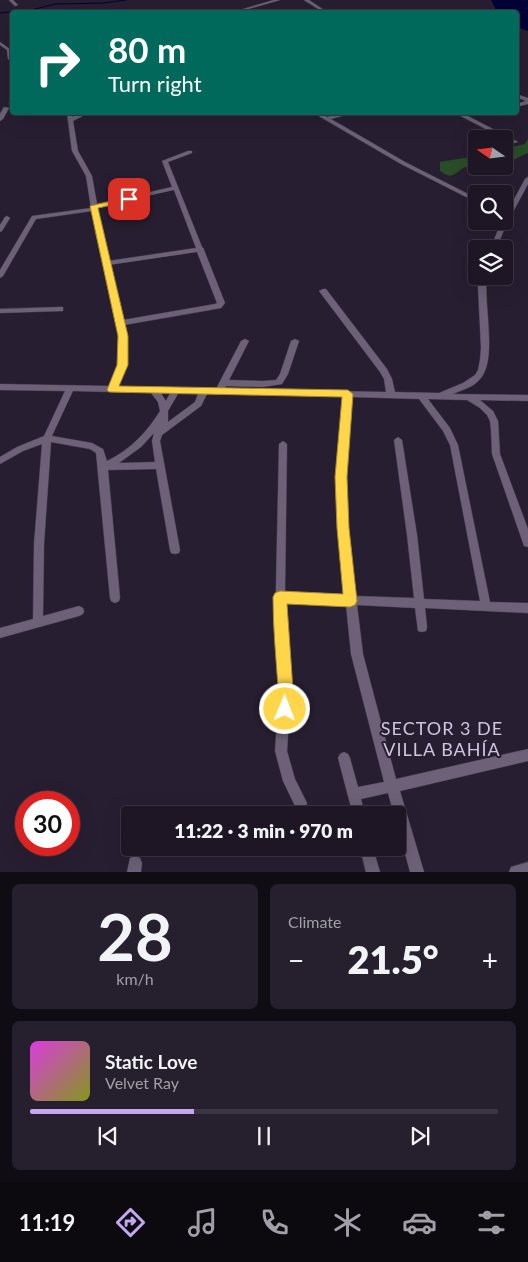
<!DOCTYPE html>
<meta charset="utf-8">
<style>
:root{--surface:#1e1625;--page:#261f2d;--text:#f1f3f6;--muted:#a19fa7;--line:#3c3542;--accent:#c4a7f1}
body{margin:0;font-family:Lato,sans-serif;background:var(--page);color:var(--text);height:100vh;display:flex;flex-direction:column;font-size:19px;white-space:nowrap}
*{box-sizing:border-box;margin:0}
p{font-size:16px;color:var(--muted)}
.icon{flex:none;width:28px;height:28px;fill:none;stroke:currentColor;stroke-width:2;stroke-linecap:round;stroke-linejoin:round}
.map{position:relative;height:872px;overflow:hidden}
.details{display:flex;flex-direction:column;gap:12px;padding:12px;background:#100c14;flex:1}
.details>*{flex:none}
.banner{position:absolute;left:10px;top:10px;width:509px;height:105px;border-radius:5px;box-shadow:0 5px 20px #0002,0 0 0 1px var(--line);background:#00695c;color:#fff;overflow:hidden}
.needle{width:32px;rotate:284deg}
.buttons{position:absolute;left:468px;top:130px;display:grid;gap:10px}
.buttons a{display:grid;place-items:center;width:45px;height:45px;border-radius:5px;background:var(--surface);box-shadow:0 5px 20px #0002,0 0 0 1px var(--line);font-size:25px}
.speed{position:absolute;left:15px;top:791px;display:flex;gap:10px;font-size:25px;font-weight:700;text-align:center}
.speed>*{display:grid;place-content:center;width:65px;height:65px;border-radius:50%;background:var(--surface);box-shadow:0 5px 20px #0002,0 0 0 1px var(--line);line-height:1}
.speed .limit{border:8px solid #d22;background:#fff;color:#111}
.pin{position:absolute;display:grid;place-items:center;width:42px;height:42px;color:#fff;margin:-21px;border-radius:10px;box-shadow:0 2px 8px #0006}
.me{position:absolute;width:55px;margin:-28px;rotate:1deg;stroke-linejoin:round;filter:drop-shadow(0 0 4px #0008)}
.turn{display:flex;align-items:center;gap:18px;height:105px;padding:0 15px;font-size:22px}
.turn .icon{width:65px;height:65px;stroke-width:2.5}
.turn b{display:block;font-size:35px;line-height:42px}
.big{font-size:38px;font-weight:800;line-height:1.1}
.details .tile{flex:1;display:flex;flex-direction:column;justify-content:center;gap:8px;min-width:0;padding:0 18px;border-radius:8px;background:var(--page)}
.details .dial{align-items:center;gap:0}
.dial b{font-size:65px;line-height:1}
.song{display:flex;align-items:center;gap:15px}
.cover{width:60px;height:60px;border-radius:8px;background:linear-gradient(135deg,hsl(300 70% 55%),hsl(70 70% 35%))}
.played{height:5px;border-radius:2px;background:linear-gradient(90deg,var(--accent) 35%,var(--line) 35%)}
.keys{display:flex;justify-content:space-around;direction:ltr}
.heat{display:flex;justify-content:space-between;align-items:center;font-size:28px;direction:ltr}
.details .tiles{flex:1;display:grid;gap:12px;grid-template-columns:1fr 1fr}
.tile:last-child{grid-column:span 2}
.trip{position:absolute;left:121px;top:806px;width:285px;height:50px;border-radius:5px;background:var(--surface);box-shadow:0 5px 20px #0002,0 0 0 1px var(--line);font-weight:800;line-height:50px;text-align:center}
.dock{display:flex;height:80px;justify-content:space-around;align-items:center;background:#0c090f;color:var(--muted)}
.dock .icon{width:35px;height:35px}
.dock .selected{color:var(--accent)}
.dock b{font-size:22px;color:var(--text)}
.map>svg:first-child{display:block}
.green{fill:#294d26}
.water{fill:#000336}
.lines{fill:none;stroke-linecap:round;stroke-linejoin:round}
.stream{stroke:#000336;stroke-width:1}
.street-casing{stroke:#433c4c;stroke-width:1}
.street{fill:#6c6177;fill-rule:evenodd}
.route{fill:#ffd54a;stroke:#a68a30}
.labels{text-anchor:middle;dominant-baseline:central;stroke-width:4;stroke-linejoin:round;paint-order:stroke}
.near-neighbourhood-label{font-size:18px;letter-spacing:1px;fill:#cfc4dd;stroke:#281e31}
</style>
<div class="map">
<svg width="528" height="872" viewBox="0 0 528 872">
<rect width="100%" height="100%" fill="#281e31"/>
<!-- green -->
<path class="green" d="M528,139v14l-24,11v-15l21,-5z
M476,156v10h24l-12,5 -23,-4c-10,5 -12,14 -25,4v-9z"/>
<!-- water -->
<path class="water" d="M491,0h37v31l-6,-2 -6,-6v-11h-19z"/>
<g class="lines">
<!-- stream -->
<path class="stream" d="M0,13l31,-3 24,-6 48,-1 23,-3"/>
<!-- street casing -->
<g class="street-casing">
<path id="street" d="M9,0h4l5,5 -3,1z
M274,0h6l-42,12h-5z
M304,0h5l18,12h-4z
M0,42l11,8 1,12 -4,-3 -1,-9 -7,-5z
M516,94l12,4v6l-12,3v-3l10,-3 -10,-4z
M10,102h2v3l-3,-1z
M4,107l5,1 -6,11 -3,2v-7z
M67,112h5v5l11,-5h7l-17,9 5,30 14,25 5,28 75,-17 -10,-26 26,-10h4v2l-24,9 34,85 2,2v1l21,53 -4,5 -11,2 -86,15 3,11v29l-10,22 101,2 -1,-2 24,-46 4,-2 4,2 -20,39 34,1 13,-1 4,-6 11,-33 4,-2 4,2 -11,33 -6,10 -19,3 -37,-1 -2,3 162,3 -2,-13 -4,-7 -61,-81 4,-2h3l61,80 5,10 3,13 44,1 24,-10 12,-8 3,-5 2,-10 1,-12 -3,-61 2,-11h7c-4,27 11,84 -7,103 -6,8 -18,11 -27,15l75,1v6l-48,-1 13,11 5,10 2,33 28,75v18l-4,-1 -1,-3 -31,-89 -1,-24 -1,-9 -3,-6 -7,-7 -13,-8 -39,-1 22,29 8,17 32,157 38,1v10l-103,-5 2,19 -1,4 -4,1 -4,-1 -3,-23 -58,-3 6,49 33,125 132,-30v12l-128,30 24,81h-14l-12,-44v-13h-4l-6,-22 -27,6 4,16h-12l-15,-57 2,-4 4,-2 4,2 2,4 8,29 26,-5 -33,-128 -5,-49 -61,-3v30l6,58 -4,61 8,28 12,24 -1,5 -5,1 -5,-1 -13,-27 -8,-30 4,-61 -4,-58 4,-188 4,-3 4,3 -2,149 60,2 -7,-67 -2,-51 8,-80 -137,-3 -6,12 -39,29 -2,6 20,109 -1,3 -4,1 -4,-1 -1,-3 -14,-81 -48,1 12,128 -1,3 -4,2 -4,-2 -1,-3 -14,-145 -6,-4 -39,-7 -7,102 -1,72 36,-10 4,2 1,3 -1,3 -4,2 -79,22v-10l33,-9 1,-75 8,-100 -19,7 -23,13v-7l17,-10 27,-11 21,-45 -65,-1v-6l109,2 10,-21v-29l-24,-105 -3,-20 -56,8 -33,57 -3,2v-8l32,-54 59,-8 -5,-32 -14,-25zM174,190l22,58 -88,13 -11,-54zM197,252l20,51 -2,1 -92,16 -14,-55zM73,391l78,2 7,9 2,9c-13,21 -30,39 -53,50l-4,-12 -11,-6 -40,-7zM161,393h9l-4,8zM178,394h20l-3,8 -27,20v-11zM352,397l67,2 24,32 7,14 30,156 -56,-2 -7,-64 -15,-95 -4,-3 -4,3 13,95 7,63 -58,-2 -8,-68 -2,-51zM154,433l-2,8 3,21 -36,1 22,-16z
M312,112h7l8,5 19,-5h10l-25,7 74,43 71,36v4l-75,-38z
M453,112h7l58,30 -5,1z
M528,177v7l-21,39 -11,26h-6l11,-26 3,-2v-3l21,-39z
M7,216l3,2 -8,13 -2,1v-7l5,-8z
M60,307h3v4l-63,2v-4z
M360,848h13l7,24h-14z
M135,856l5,2 2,5 -1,9h-14l3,-14z
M528,862v10h-19l2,-5z"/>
</g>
<!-- street -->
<use href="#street" class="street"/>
</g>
<!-- route -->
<path class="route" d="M129,197l4,2 -1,2 -34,7 30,128v29l-9,21 229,4 5,4 -6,83 2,51 8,73 -2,4 -5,2 -63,-3 6,86 -1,19 -2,5 -5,3 -6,-3c-3,-8 -1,-17 -1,-27 -2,-30 -5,-59 -5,-90l2,-4 5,-2 63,3 -6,-66 -2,-51 7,-80 -233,-5 -2,-2 10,-25 1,-29 -28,-130z"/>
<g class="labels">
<!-- near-neighbourhood labels -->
<g class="near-neighbourhood-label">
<text x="442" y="728">SECTOR 3 DE<tspan x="442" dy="21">VILLA BAHÍA</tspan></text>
</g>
</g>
</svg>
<div class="buttons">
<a><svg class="needle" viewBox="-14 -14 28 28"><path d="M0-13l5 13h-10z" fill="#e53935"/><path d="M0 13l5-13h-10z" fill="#a19fa7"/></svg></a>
<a><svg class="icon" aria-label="search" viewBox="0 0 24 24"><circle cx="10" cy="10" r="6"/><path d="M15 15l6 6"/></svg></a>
<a><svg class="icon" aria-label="layers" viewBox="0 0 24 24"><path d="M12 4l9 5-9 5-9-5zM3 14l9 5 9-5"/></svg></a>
</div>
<div class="speed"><div class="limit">30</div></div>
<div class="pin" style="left:129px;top:199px;background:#d93025"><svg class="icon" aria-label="arrive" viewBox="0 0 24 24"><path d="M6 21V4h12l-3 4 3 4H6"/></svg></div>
<svg class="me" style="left:285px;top:709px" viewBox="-20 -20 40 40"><circle r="17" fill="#ffd54a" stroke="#fff" stroke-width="3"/><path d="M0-11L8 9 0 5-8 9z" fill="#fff"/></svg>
<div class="trip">11:22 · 3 min · 970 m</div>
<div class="banner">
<div class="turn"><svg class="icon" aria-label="right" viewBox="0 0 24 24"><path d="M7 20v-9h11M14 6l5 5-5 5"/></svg><div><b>80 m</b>Turn right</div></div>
</div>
</div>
<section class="details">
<div class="tiles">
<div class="tile dial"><b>28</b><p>km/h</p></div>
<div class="tile"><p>Climate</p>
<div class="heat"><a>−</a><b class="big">21.5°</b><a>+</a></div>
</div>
<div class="tile">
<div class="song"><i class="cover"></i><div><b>Static Love</b><p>Velvet Ray</p></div></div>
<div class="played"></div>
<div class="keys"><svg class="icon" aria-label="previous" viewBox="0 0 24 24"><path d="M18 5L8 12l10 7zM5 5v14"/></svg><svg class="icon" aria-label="pause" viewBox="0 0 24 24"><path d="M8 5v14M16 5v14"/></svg><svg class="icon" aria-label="next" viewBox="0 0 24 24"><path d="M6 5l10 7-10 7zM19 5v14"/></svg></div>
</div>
</div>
</section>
<nav class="dock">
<b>11:19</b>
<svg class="icon selected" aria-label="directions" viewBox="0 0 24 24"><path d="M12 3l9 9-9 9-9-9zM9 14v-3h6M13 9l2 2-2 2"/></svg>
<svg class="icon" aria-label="music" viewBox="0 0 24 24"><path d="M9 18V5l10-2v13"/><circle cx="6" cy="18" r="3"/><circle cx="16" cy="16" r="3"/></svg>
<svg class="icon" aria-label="phone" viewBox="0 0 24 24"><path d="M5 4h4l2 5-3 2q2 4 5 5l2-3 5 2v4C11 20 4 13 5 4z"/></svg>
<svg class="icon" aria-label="climate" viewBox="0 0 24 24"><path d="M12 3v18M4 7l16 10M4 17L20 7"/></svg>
<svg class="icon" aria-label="car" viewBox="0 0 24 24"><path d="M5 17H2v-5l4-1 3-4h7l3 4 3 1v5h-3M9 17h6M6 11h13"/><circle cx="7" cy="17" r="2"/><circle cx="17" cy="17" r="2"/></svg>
<svg class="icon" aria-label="filters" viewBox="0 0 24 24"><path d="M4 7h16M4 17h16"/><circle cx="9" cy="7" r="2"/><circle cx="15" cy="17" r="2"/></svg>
</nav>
